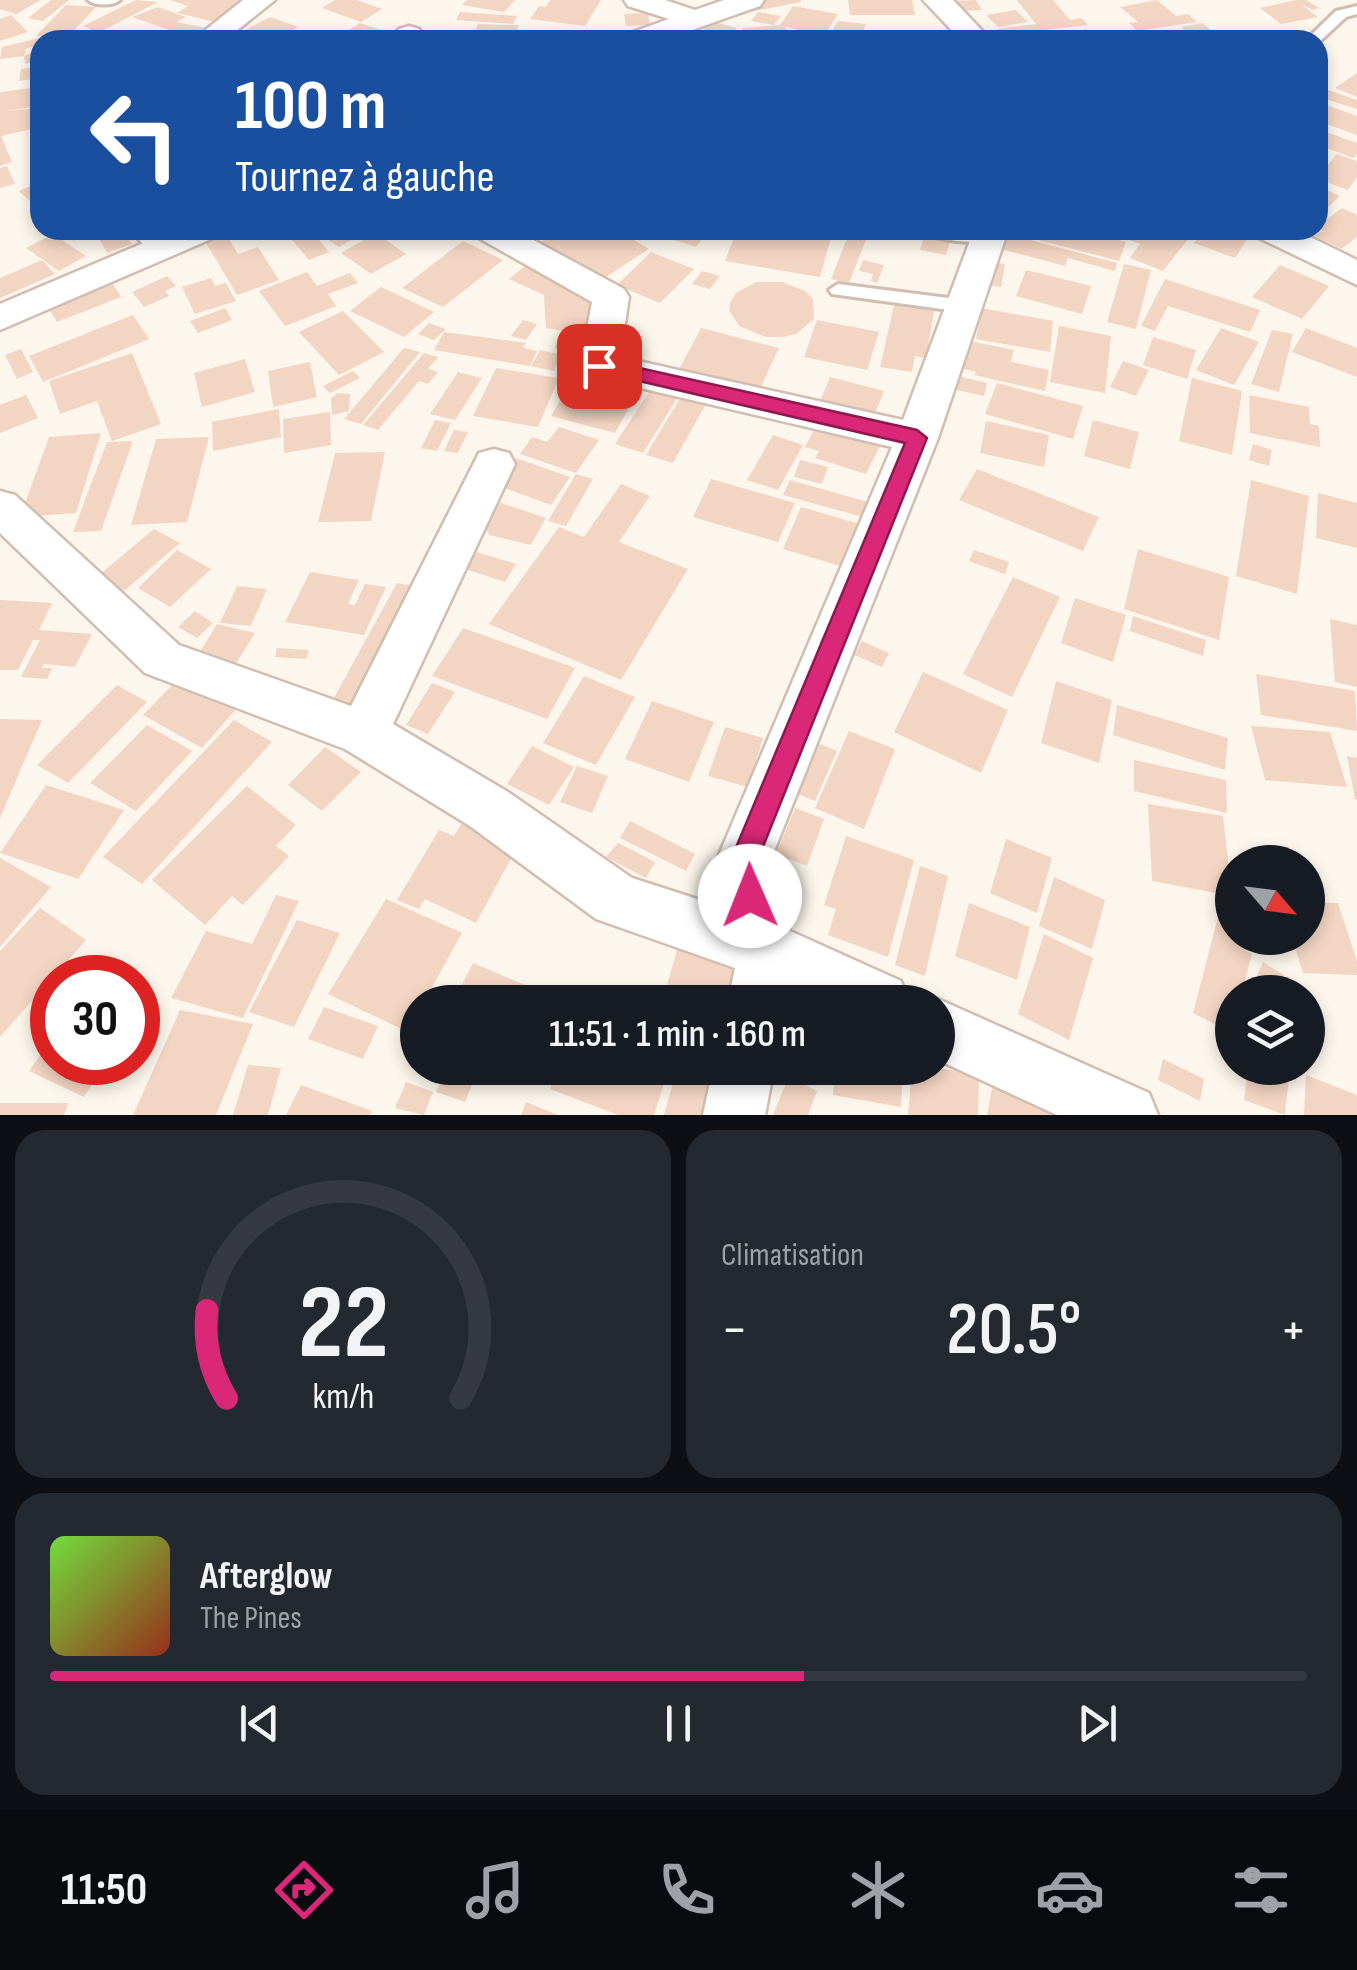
<!DOCTYPE html>
<html lang="fr">
<meta charset="utf-8">
<style>
:root{--surface:#171b24;--page:#242831;--text:#f1f3f6;--muted:#9ea1a6;--line:#363941;--accent:#db2777}
body{margin:0;font-family:"Sofia Sans Condensed",sans-serif;background:var(--page);color:var(--text);height:100vh;display:flex;flex-direction:column;font-size:38px;white-space:nowrap}
*{box-sizing:border-box;margin:0}
p{font-size:32px;color:var(--muted)}
.icon{flex:none;width:55px;height:55px;fill:none;stroke:currentColor;stroke-width:2;stroke-linecap:round;stroke-linejoin:round}
.map{position:relative;height:1115px;overflow:hidden}
.drawer{display:flex;flex-direction:column;gap:15px;padding:15px;background:#0d0f14;flex:1}
.drawer>*{flex:none}
.banner{position:absolute;left:30px;top:30px;width:1298px;height:210px;border-radius:30px;box-shadow:0 5px 15px #0003;background:#1a4fa0;color:#fff;overflow:hidden}
.needle{width:65px;rotate:118deg}
.tools{position:absolute;left:1215px;top:845px;display:grid;gap:20px}
.tools a{display:grid;place-items:center;width:110px;height:110px;border-radius:50%;background:var(--surface);box-shadow:0 5px 15px #0003;font-size:50px}
.speed{position:absolute;left:30px;top:955px;display:flex;gap:20px;font-size:50px;font-weight:700;text-align:center}
.speed>*{display:grid;place-content:center;width:130px;height:130px;border-radius:50%;background:var(--surface);box-shadow:0 5px 15px #0003;line-height:1}
.speed .limit{border:15px solid #d22;background:#fff;color:#111}
.pin{position:absolute;display:grid;place-items:center;width:85px;height:85px;color:#fff;margin:-42px;border-radius:20px;box-shadow:0 5px 15px #0006}
.me{position:absolute;width:110px;margin:-55px;rotate:359deg;stroke-linejoin:round;filter:drop-shadow(0 0 8px #0008)}
.turn{display:flex;align-items:center;gap:35px;height:210px;padding:0 40px;font-size:45px}
.turn .icon{width:130px;height:130px;stroke-width:2.5}
.turn b{display:block;font-size:70px;line-height:85px}
.big{font-size:75px;font-weight:600;line-height:1.1}
.drawer .card{flex:1;display:flex;flex-direction:column;justify-content:center;gap:15px;min-width:0;padding:0 35px;border-radius:30px;background:var(--page)}
.drawer .dial{align-items:center;gap:0}
.dial svg{height:260px;overflow:visible;fill:none;stroke:var(--line);stroke-width:7;stroke-linecap:round;text-anchor:middle}
.dial text{fill:var(--text);stroke:none}
.song{display:flex;align-items:center;gap:30px}
.cover{width:120px;height:120px;border-radius:15px;background:linear-gradient(135deg,hsl(100 70% 55%),hsl(10 70% 35%))}
.played{height:10px;border-radius:5px;background:linear-gradient(90deg,var(--accent) 60%,var(--line) 60%)}
.keys{display:flex;justify-content:space-around;direction:ltr}
.heat{display:flex;justify-content:space-between;align-items:center;font-size:55px;direction:ltr}
.drawer .tiles{flex:1;display:grid;gap:15px;grid-template-columns:1fr 1fr}
.card:last-child{grid-column:span 2}
.trip{position:absolute;left:400px;top:985px;width:555px;height:100px;border-radius:50px;background:var(--surface);box-shadow:0 5px 15px #0003;font-weight:600;line-height:100px;text-align:center}
.menu{display:flex;height:160px;justify-content:space-around;align-items:center;background:#090b0e;color:var(--muted)}
.menu .icon{width:70px;height:70px}
.menu .active{color:var(--accent)}
.menu b{font-size:45px;color:var(--text)}
.map>svg:first-child{display:block}
.building{fill:#f3d5c3}
.lines{fill:none;stroke-linecap:round;stroke-linejoin:round}
.lane-casing{stroke:#d1beb0;stroke-width:6}
.street-casing{stroke:#d1beb0;stroke-width:5}
.lane{fill:#fff;fill-rule:evenodd}
.street{fill:#fff;fill-rule:evenodd}
.route{fill:#db2777;stroke:#8e194d;stroke-width:2.5}
</style>
<div class="map">
<svg width="1357" height="1115" viewBox="0 0 1357 1115">
<rect width="100%" height="100%" fill="#fdf6ec"/>
<!-- building -->
<path class="building" d="M0,0h41l-25,14 -16,-5z
M51,0h18l-26,21 -15,-3z
M136,0l22,2 -60,31 -15,-7z
M170,0h81l-31,23 -43,-10 11,-7z
M335,0h22l25,9 -21,13 -39,-14z
M467,0h48l-11,12 -42,-7z
M550,0h51l-16,26 -55,-7 9,-13 7,1z
M764,0h37v2l-51,10 -8,-8z
M848,0h64l3,15h-65z
M976,0l6,10 -18,1 4,7 -18,-17z
M1017,0h36l17,20 12,-2 6,7 -86,10 -5,-6 39,-5z
M1157,0l19,16 12,-2 9,8 -60,9 -8,-8 9,-1 -18,-15z
M1296,0h10l13,8 -7,2 -11,-6 17,13 -37,7 -21,-16z
M66,5l30,2 -29,31 -31,-2z
M793,6l45,8 -15,23 -43,-12z
M158,7l28,10 -9,5 39,8 -18,10 -66,-23z
M1016,10l12,12 -30,5 -12,-12z
M460,12l57,4 -4,8 -57,-4z
M758,12l23,4 -7,9 -23,-4z
M648,13l2,12 -24,1 -2,-12z
M11,15l17,17 -28,9v-22z
M270,17l28,10 -23,13 -33,-8z
M711,21l26,7 -7,8 -27,-6z
M838,21l28,3 -7,16h-33z
M360,23l31,10 -10,7h-47z
M1202,23l14,11 -22,4 -13,-11z
M478,24l35,1h6l-3,8 -41,-2z
M783,25l13,15h-50l-4,-12z
M1087,29l12,11h-31l-7,-7z
M574,30l3,6 10,-2 3,6h-42l-2,-6z
M40,38v8l-14,2 -2,8 16,-7v12l-15,3 -1,-8 -24,3 2,-12z
M40,66v12l-21,3 2,-12z
M1357,73v24l-22,-9z
M40,87v19l-35,5 35,-3v19l-39,9 11,26 -12,4v-74z
M1325,89l32,11v9l-38,-12z
M1318,102l39,14v19l-39,-14z
M1318,129l39,14v11l-3,4 -36,-13z
M1336,154l21,7v16l-9,13 -30,-11z
M7,166l8,18 -15,4v-20z
M40,182v21l-6,2 -15,-14z
M1322,188l18,8 -22,21v-25z
M1342,208l15,7v22l-16,12 -26,-13 7,-5 -4,-5z
M94,230h29l9,14 -25,9z
M284,230h27l18,22 -20,8z
M324,230h44l-29,17 -21,-14z
M561,230h57l31,19 -48,31 -60,-38z
M691,230h18l-13,17 -25,-8z
M737,230h42l52,8 -11,39 -95,-16z
M1030,230h48l48,12 -7,19 -92,-24z
M1104,230h91l-32,41 -33,-13 10,-14z
M1203,230h38l10,3 -16,25 -41,-15z
M1001,232l116,31 -2,8 -47,-13 -3,8 -71,-19z
M376,233l30,21 -35,20 -30,-21z
M53,234l33,22 -27,15 -33,-23z
M227,236l11,18 20,-7 21,33 -42,15 -31,-52z
M848,236l18,4 -17,43 -18,-4z
M924,237l26,5 -4,13 -26,-5z
M463,241l40,19 -60,47 -41,-19z
M651,252l43,17 -34,34 -43,-18z
M42,260l13,14 -55,24v-20z
M863,260l21,5 -7,18 -6,-2 2,-7 -14,-3z
M987,261l18,3 -4,23 -19,-3z
M1124,264l27,6 -15,59 -29,-7z
M1280,265l49,21 -27,33 -50,-22z
M525,266l77,35 -15,34 -41,-7 -2,-33 -35,-16z
M1026,270l65,16 -9,28 -66,-18z
M702,271l18,5 -10,13 -18,-5z
M307,272l10,14 33,-13 8,10 -30,11 8,12 -51,20 -26,-35z
M167,276l9,10 -11,5 4,5 -25,11 -12,-15z
M211,278l4,8 11,-3 10,18 -41,13 -13,-27z
M1165,279l95,31 -10,22 -82,-26 -13,25 -14,-5z
M111,281l10,16 -64,25 -10,-16z
M756,282h26l23,9 8,8 1,20 -18,15 -14,3h-16l-27,-11 -10,-16 2,-9 5,-8z
M381,287l53,25 -30,25 -54,-26z
M894,305l40,6 -8,47 -11,-2 -3,16 -32,-5z
M225,308l7,12 -34,13 -8,-12z
M981,308l72,13 -3,31 -74,-13z
M343,311l41,41 -45,23 -40,-43z
M133,315l16,24 -106,43 -14,-26z
M523,320l14,4 -11,16 -15,-4z
M817,320l62,12 -12,38 -63,-13z
M429,323l17,6 -12,11 -16,-6z
M1059,326l52,10 -6,57 -55,-11z
M701,328l78,20 -21,45 -81,-20z
M1221,328l38,14 -25,43 -38,-15z
M1306,328l51,20v29l-65,-25z
M1272,330l21,4 -14,58 -28,-8z
M444,332l82,11 -3,5 14,3 -7,15 -96,-16z
M561,332l16,2 -5,16 -17,-2z
M1153,337l43,13 -9,29 -44,-14z
M964,340l50,10 -3,12 38,8 -4,21 -71,-16 2,-3 -19,-5z
M404,348l16,4 -59,72 -17,-5z
M21,349l12,23 -16,7 -12,-24z
M540,350l22,5 -8,16 -23,-5z
M132,353l29,71 -49,17 -15,-40 -37,13 -11,-33z
M424,353l14,4 -10,12 10,3 -10,12 -9,-3 -41,49 -15,-5z
M245,359l10,33 -53,15 -8,-34z
M1123,361l26,9 -13,26 -26,-9z
M310,362l7,35 -44,10 -5,-36z
M496,368l63,10 -21,49 -65,-11z
M578,370l63,16 -26,47 -64,-17z
M353,371l7,7 -30,15 -7,-7z
M458,372l24,6 -27,42 -25,-6z
M958,376l29,7 -3,13 -31,-7z
M830,377l54,14 -11,27 -54,-14z
M1192,378l50,13 -10,64 -53,-14z
M997,383l86,23 -10,33 -88,-25z
M651,389l27,8 -35,56 -28,-9z
M338,393l12,1 -1,17 -17,4 -1,-17z
M26,395l12,23 -38,15v-28z
M682,395l25,7 -34,61 -27,-8z
M1249,395l60,12 1,17 9,2 1,21 -70,-14z
M279,409l2,28 -68,14 -1,-29z
M330,412l1,33 -47,8 -1,-34z
M821,417l64,19 -19,38 -51,-16 4,-7 -14,-4z
M435,420l16,3 -14,28 -16,-3z
M1093,420l46,12 -9,37 -46,-13z
M986,421l63,14 -5,32 -64,-14z
M559,427l40,13 -23,33 -56,-19 12,-17 15,5z
M454,430l14,2 -10,21 -14,-2z
M101,433l-25,80 -56,4 29,-80z
M773,435l30,10 -25,45 -31,-10z
M209,437l-22,85 -56,3 25,-86z
M133,441l-32,90 -28,1 34,-90z
M1253,444l19,6 -3,16 -20,-6z
M385,452l-14,69 -53,1 17,-69z
M516,458l54,19 -19,28 -55,-20z
M800,460l28,7 -6,17 -28,-7z
M977,469l122,48 -16,34 -124,-51z
M576,474l17,5 -27,47 -18,-5z
M711,479l84,24 -17,39 -85,-25z
M790,480l78,22 -5,15 -80,-22z
M1251,480l58,16 -12,98 -61,-18z
M621,484l29,12 -31,46 69,27 -67,111 -132,-56 70,-97 25,10z
M1318,493l39,10v45l-41,-10z
M495,501l51,17 -15,27 -42,-10 -7,-15z
M801,507l62,18 -16,43 -64,-19z
M154,529l26,14 -56,48 -25,-16z
M1138,549l91,28 -10,63 -95,-31z
M177,550l34,19 -41,38 -32,-19z
M470,550l46,14 -11,18 -46,-15z
M974,550l35,12 -4,12 -36,-13z
M310,572l49,8 -11,24 7,1 10,-21 21,3 -22,48 -79,-13z
M1013,577l47,20 -48,100 -49,-23z
M397,583l25,5 -66,124 -26,-7z
M237,586l30,3 -16,37 -31,-3z
M1075,598l51,17 -13,47 -52,-19z
M0,600l52,3 -13,27 53,4 -17,33 -31,-3 -2,4h10l-5,11 -26,-2 19,-37h-7l-15,30h-18z
M195,611l18,12 -16,15 -19,-11z
M1133,616l73,24 -3,16 -73,-25z
M1330,619l27,6v62l-22,-5z
M217,624l38,9 -21,34 -38,-9z
M463,628l112,40 -28,51 -115,-43z
M862,641l27,12 -7,14 -28,-12z
M277,648l32,2 -3,9 -31,-2z
M923,672l85,38 -27,63 -87,-41z
M1256,674l99,17 2,40 -96,-16z
M181,676l57,31 -36,41 -59,-33z
M584,676l51,21 -39,68 -53,-22z
M1056,681l56,19 -13,63 -58,-20z
M432,683l23,9 -27,42 -22,-9z
M117,685l30,17 -79,81 -31,-18z
M652,701l62,21 -25,60 -64,-23z
M1117,705l111,33 -3,32 -112,-35z
M0,719l42,1 -42,98z
M234,720l38,22 -130,142 -39,-27z
M147,725l45,26 -56,60 -46,-28z
M1251,726l79,6 17,55 -82,-7z
M725,727l38,11 -15,49 -40,-11z
M849,731l46,18 -31,80 -49,-21z
M810,740l27,11 -22,50 -27,-11z
M532,746l42,21 -25,38 -42,-21z
M325,747l36,25 -39,39 -34,-26z
M1347,756l10,2v41l-2,1z
M1134,760l92,20 1,33 -93,-22z
M577,766l31,10 -16,37 -32,-11z
M46,785l78,25 -46,69 -78,-26z
M247,786l49,39 -20,21 13,10 -46,49 -11,-9 -27,29 -53,-45z
M1148,804l75,12 9,80 -80,-15z
M795,808l29,11 -17,47 -31,-12z
M463,821l56,23 -43,79 -51,-24 -6,10 -22,-9 42,-70 15,6z
M630,821l65,33 -9,17 -66,-33z
M846,836l68,24 -26,97 -60,-22 8,-26 -12,-4z
M1006,839l46,19 -15,55 -47,-20z
M618,843l37,19 -9,16 -40,-21z
M0,858l51,29 -51,60z
M920,866l28,10 -23,100 -30,-11z
M1054,877l51,23 -13,49 -53,-23z
M276,895l23,6 -56,117 -72,-20 35,-67 46,13z
M386,899l76,34 -38,69h-6v12l-10,18 -80,-38z
M1308,902l30,1 19,58v14l-54,-2 -11,-35h16z
M969,903l61,24 -13,53 -62,-24z
M40,908l46,32 -86,97v-86z
M1219,913l13,7v18h11l-2,10 11,6 -10,38h-10v41l-39,-20z
M297,920l43,13 -46,94 -45,-15z
M1044,934l49,24 -24,82 -51,-26z
M679,943l65,18 -10,41h-72z
M1263,962l22,14 -6,16h-29z
M473,963l78,33 -3,6h-95z
M324,1007l54,19 -15,33 -55,-20z
M180,1010l73,14 -37,91h-83z
M52,1038v24h55l-23,35 -55,-26z
M1163,1059l41,20 -4,22 -42,-21z
M248,1065l33,3 -13,47h-35z
M446,1068h33l-14,34 -29,-10z
M559,1068h110l-15,47h-36l-68,-26z
M677,1068h40l-11,47h-42z
M835,1068h68l-2,39 -68,-12z
M912,1068h27l40,8 -1,39h-70z
M1248,1068h42l-5,47 -41,-15z
M1306,1075l51,20v20h-53z
M789,1076l28,15 -9,24h-35z
M994,1077l74,38h-81z
M406,1082l27,10 -9,23 -29,-7z
M301,1085l71,26 -2,4h-84z
M526,1102l32,13h-37z
M0,1103h68l-4,12h-64z"/>
<g class="lines">
<!-- lane casing -->
<g class="lane-casing">
<path id="lane" d="M88,0h32c-7,6 -25,6 -32,0z
M1357,6v8l-11,3 -28,26 -12,-3 30,-29z
M132,230h18l16,21 -3,4h-12z
M920,230l73,3 3,4c-14,10 -62,3 -76,-7z
M838,284l126,16 9,6 -9,6 -132,-18 -3,-4z"/>
</g>
<!-- street casing -->
<g class="street-casing">
<path id="street" d="M243,0h32l-50,40h-32z
M624,0h41l30,10 29,-10h40l-4,6 -96,34h-41l4,-6 42,-15 -41,-13z
M923,0h30l38,40h-30z
M409,26l10,3 4,6 -3,5h-32l11,-11z
M174,230h47l-5,7 -216,93v-26z
M472,230h43l109,59 5,8 -9,60 283,63 71,-190h34l-70,208 -171,431 23,62 111,50 8,21h-94l-26,-12 -3,12h-58l7,-34 -139,-49 -126,-93 -125,-77 -200,-76 -145,-140v-42l15,4 164,150 172,61 128,-253 15,-4 15,4 6,11 -122,260 115,68 124,86 93,30 -12,-39 179,-422 -307,-72 -5,-9 12,-64 -115,-65z
M1252,230h44l61,30v25l-100,-48z
M938,999l211,94 9,22h-101l-119,-55v-58h-8z
M713,1068h61l-9,47h-62z"/>
</g>
<!-- lane -->
<use href="#lane" class="lane"/>
<!-- street -->
<use href="#street" class="street"/>
</g>
<!-- route -->
<path class="route" d="M599,359l318,71 10,8 -173,431 10,27 -5,10 -9,4 -10,-4 -13,-37 178,-426 -313,-73v-9z"/>
</svg>
<div class="tools">
<a><svg class="needle" viewBox="-14 -14 28 28"><path d="M0-13l5 13h-10z" fill="#e53935"/><path d="M0 13l5-13h-10z" fill="#9ea1a6"/></svg></a>
<a><svg class="icon" aria-label="layers" viewBox="0 0 24 24"><path d="M12 4l9 5-9 5-9-5zM3 14l9 5 9-5"/></svg></a>
</div>
<div class="speed"><div class="limit">30</div></div>
<div class="pin" style="left:599px;top:366px;background:#d93025"><svg class="icon" aria-label="arrive" viewBox="0 0 24 24"><path d="M6 21V4h12l-3 4 3 4H6"/></svg></div>
<svg class="me" style="left:750px;top:896px" viewBox="-20 -20 40 40"><circle r="19" fill="#fff"/><path d="M0-13L10 11 0 6-10 11z" fill="#db2777"/></svg>
<div class="trip">11:51 · 1 min · 160 m</div>
<div class="banner">
<div class="turn"><svg class="icon" aria-label="left" viewBox="0 0 24 24"><path d="M17 20v-9H6M10 6l-5 5 5 5"/></svg><div><b>100 m</b>Tournez à gauche</div></div>
</div>
</div>
<section class="drawer">
<div class="tiles">
<div class="card dial"><svg viewBox="0 0 100 80">
<path d="M14 69A42 42 0 1 1 86 69"/>
<path d="M14 69A42 42 0 0 1 8 42" stroke="#db2777"/>
<text x="50" y="56" font-size="32" font-weight="700">22</text>
<text x="50" y="72" font-size="11">km/h</text>
</svg></div>
<div class="card"><p>Climatisation</p>
<div class="heat"><a>−</a><b class="big">20.5°</b><a>+</a></div>
</div>
<div class="card">
<div class="song"><i class="cover"></i><div><b>Afterglow</b><p>The Pines</p></div></div>
<div class="played"></div>
<div class="keys"><svg class="icon" aria-label="previous" viewBox="0 0 24 24"><path d="M18 5L8 12l10 7zM5 5v14"/></svg><svg class="icon" aria-label="pause" viewBox="0 0 24 24"><path d="M8 5v14M16 5v14"/></svg><svg class="icon" aria-label="next" viewBox="0 0 24 24"><path d="M6 5l10 7-10 7zM19 5v14"/></svg></div>
</div>
</div>
</section>
<nav class="menu">
<b>11:50</b>
<svg class="icon active" aria-label="directions" viewBox="0 0 24 24"><path d="M12 3l9 9-9 9-9-9zM9 14v-3h6M13 9l2 2-2 2"/></svg>
<svg class="icon" aria-label="music" viewBox="0 0 24 24"><path d="M9 18V5l10-2v13"/><circle cx="6" cy="18" r="3"/><circle cx="16" cy="16" r="3"/></svg>
<svg class="icon" aria-label="phone" viewBox="0 0 24 24"><path d="M5 4h4l2 5-3 2q2 4 5 5l2-3 5 2v4C11 20 4 13 5 4z"/></svg>
<svg class="icon" aria-label="climate" viewBox="0 0 24 24"><path d="M12 3v18M4 7l16 10M4 17L20 7"/></svg>
<svg class="icon" aria-label="car" viewBox="0 0 24 24"><path d="M5 17H2v-5l4-1 3-4h7l3 4 3 1v5h-3M9 17h6M6 11h13"/><circle cx="7" cy="17" r="2"/><circle cx="17" cy="17" r="2"/></svg>
<svg class="icon" aria-label="filters" viewBox="0 0 24 24"><path d="M4 7h16M4 17h16"/><circle cx="9" cy="7" r="2"/><circle cx="15" cy="17" r="2"/></svg>
</nav>
